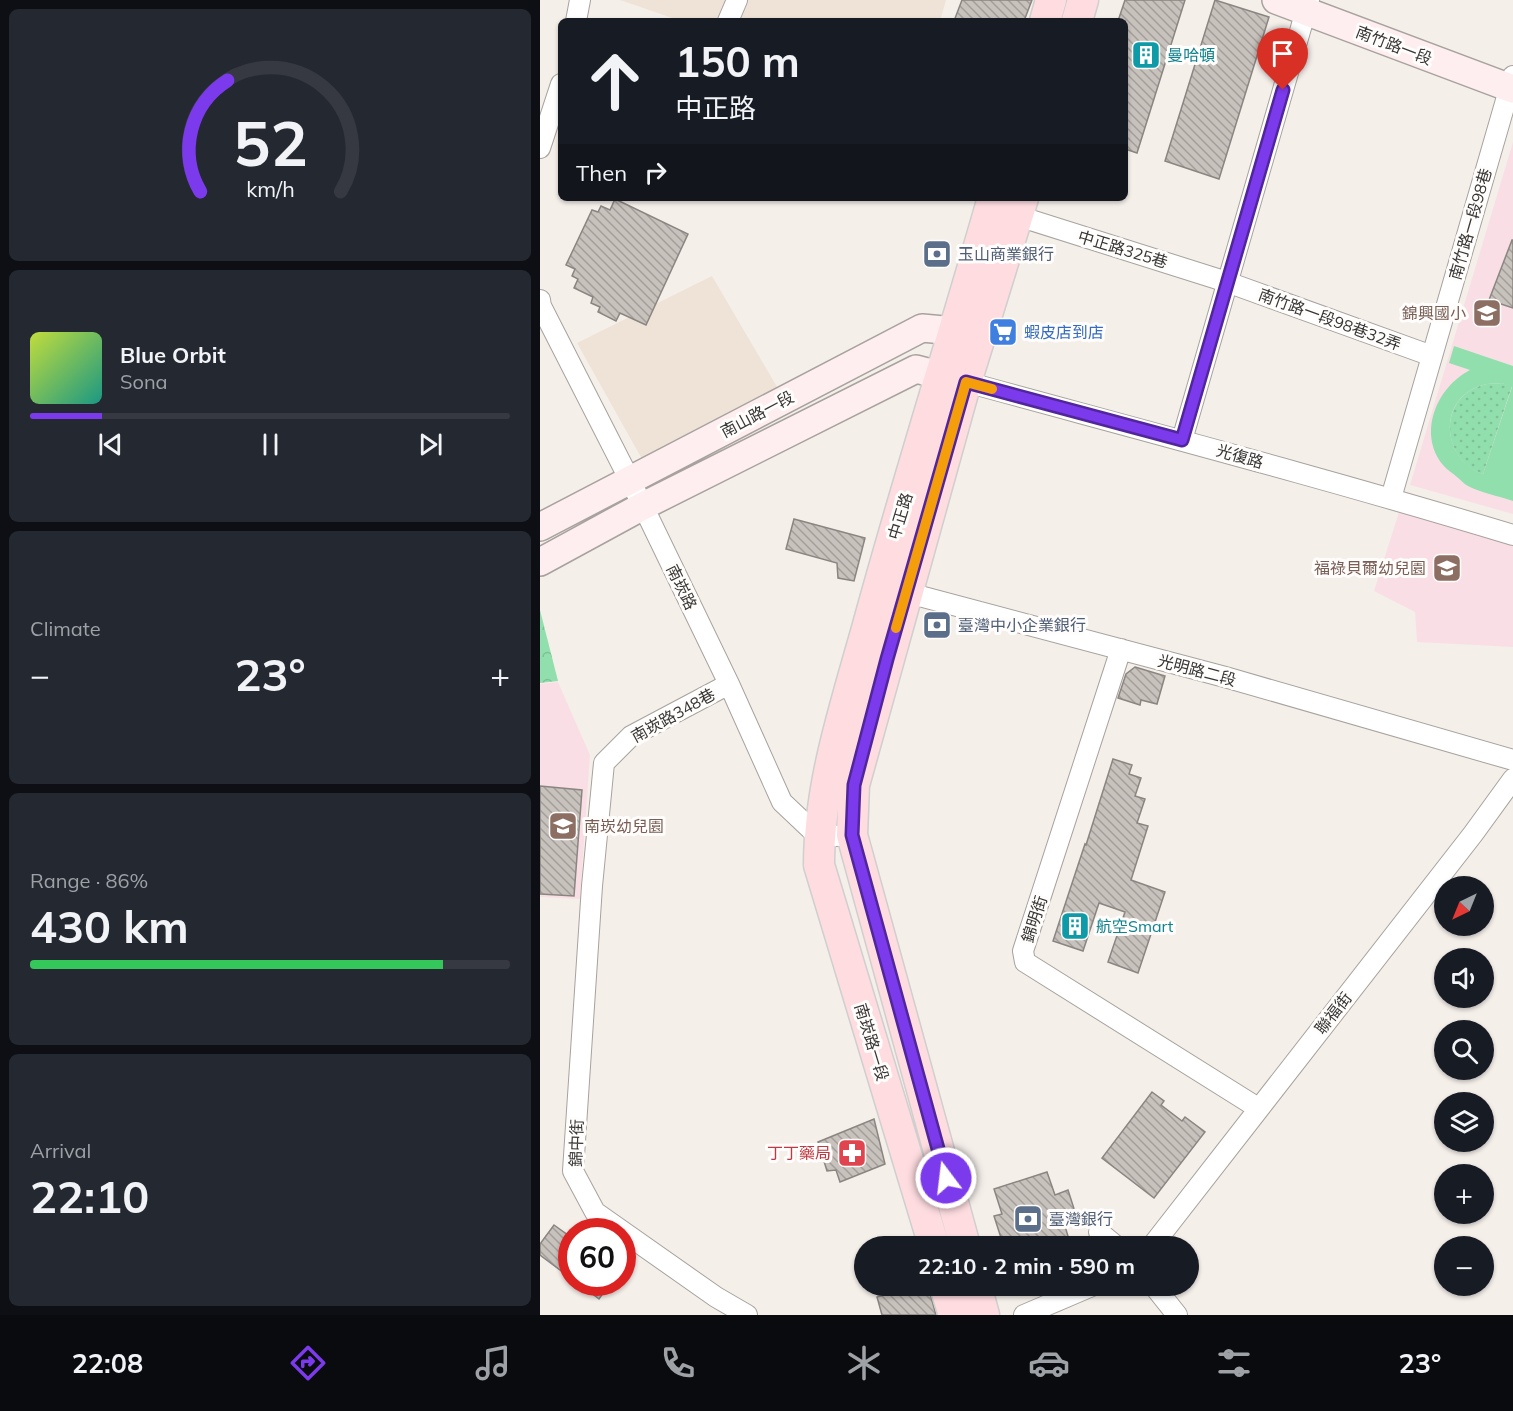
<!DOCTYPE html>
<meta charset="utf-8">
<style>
:root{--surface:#171b24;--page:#242831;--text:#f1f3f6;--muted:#9ea1a6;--line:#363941;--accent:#7c3aed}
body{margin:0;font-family:Mulish,"Noto Sans TC",sans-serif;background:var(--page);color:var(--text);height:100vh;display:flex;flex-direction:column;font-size:22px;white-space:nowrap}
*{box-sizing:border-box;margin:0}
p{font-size:20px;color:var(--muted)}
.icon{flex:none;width:33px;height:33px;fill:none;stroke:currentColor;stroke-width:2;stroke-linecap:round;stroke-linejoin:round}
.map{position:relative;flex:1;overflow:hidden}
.sheet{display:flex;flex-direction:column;gap:9px;padding:9px;background:#0d0f14;width:540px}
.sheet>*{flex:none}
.top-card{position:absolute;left:18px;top:18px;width:570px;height:183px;border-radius:9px;box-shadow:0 2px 4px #0004;background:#171b24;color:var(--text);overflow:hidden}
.needle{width:39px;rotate:223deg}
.fabs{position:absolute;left:894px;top:876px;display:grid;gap:12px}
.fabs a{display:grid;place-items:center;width:60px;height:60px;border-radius:50%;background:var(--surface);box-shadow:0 2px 4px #0004;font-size:30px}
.speed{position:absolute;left:18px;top:1218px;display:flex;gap:12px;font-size:30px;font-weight:700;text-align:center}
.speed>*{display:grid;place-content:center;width:78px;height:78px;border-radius:50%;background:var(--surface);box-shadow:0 2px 4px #0004;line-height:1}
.speed .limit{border:9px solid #d22;background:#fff;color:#111}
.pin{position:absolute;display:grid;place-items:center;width:51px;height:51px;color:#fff;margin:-62px -26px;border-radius:50% 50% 50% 0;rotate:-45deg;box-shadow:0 0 6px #0007}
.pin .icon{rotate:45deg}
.me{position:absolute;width:66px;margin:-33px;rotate:345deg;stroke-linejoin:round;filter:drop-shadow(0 0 4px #0008)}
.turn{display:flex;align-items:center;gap:21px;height:126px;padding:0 18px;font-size:27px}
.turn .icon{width:78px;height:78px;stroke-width:2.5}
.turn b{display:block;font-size:42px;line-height:51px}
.then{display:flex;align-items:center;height:57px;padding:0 18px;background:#0003;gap:12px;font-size:22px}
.big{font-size:45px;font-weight:700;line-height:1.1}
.sheet .tile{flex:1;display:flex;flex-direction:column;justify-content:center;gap:9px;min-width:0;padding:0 21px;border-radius:9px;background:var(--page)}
.sheet .dial{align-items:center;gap:0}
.dial svg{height:156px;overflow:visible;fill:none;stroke:var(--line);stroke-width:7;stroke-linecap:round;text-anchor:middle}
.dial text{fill:var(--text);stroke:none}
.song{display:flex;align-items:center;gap:18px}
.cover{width:72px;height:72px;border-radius:9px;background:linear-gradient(135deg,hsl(70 70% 55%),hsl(170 70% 35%))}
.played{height:6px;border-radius:3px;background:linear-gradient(90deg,var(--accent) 15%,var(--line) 15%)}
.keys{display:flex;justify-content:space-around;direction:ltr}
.heat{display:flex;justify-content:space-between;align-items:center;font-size:33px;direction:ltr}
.charge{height:9px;border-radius:4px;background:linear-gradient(90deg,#34c759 86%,var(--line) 0)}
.trip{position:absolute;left:314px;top:1236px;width:345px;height:60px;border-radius:30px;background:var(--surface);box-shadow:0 2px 4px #0004;font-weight:700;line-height:60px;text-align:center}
.menu{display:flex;height:96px;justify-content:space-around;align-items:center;background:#090b0e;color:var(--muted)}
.menu .icon{width:42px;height:42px}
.menu .active{color:var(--accent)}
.menu b{font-size:27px;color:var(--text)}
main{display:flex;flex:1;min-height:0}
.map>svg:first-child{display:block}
.built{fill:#efe3d8}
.education{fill:#f9dfe5}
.grass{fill:url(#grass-dots)}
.park{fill:url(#park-crowns)}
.garden{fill:#92dfae;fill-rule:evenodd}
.building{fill:url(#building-back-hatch);stroke:#8a8580;stroke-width:1.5}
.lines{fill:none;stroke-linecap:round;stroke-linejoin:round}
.street-casing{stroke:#a7a29d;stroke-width:22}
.secondary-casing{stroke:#a7a29d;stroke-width:30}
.primary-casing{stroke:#cfcfce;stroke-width:33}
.street{stroke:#fff;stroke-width:20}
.secondary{stroke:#feeeef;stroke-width:27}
.primary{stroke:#fedce0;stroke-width:30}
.route-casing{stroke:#51269a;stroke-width:15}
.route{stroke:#7c3aed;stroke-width:10}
.slow{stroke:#f59e0b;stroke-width:10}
.labels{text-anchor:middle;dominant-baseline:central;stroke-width:6;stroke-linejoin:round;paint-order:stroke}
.street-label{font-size:16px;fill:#383634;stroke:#fffdfc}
.culture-label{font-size:16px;fill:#0d838f;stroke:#fffdfc;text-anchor:start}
.service-label{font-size:16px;fill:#4e5e75;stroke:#fffdfc;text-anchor:start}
.education-label{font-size:16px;fill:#785e54;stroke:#fffdfc;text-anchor:end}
.shop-label{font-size:16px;fill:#366cbe;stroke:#fffdfc;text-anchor:start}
.health-label{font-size:16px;fill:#be3a42;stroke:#fffdfc;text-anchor:end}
</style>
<main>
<section class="sheet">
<div class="tile dial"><svg viewBox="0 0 100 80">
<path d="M14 69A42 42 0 1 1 86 69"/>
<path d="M14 69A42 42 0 0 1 28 12" stroke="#7c3aed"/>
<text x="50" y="56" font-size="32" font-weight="700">52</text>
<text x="50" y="72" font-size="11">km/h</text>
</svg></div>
<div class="tile">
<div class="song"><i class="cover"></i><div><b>Blue Orbit</b><p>Sona</p></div></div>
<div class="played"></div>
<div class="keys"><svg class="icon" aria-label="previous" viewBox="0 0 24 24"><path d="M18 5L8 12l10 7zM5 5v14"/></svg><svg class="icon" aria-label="pause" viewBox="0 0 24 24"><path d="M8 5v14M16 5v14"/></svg><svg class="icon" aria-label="next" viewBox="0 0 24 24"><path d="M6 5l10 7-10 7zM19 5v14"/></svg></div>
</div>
<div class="tile"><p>Climate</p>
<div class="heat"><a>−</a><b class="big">23°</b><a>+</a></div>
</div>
<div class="tile"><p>Range · 86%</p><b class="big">430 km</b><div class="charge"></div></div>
<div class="tile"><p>Arrival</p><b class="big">22:10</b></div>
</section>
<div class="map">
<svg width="973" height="1315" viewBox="0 0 973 1315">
<defs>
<pattern id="grass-dots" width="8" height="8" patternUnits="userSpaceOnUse" patternTransform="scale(1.5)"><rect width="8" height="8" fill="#92dfae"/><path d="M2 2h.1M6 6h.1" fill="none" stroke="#7fc096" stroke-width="1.8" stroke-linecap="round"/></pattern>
<pattern id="park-crowns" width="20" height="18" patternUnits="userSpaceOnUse" patternTransform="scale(1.5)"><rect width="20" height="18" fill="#92dfae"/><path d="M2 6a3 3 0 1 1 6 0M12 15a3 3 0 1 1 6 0" fill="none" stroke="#7fc096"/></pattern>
<pattern id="building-back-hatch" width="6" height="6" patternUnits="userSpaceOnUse" patternTransform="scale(1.5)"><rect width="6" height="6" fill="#c8c2bd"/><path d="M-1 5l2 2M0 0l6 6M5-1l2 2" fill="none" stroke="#a39e9a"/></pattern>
</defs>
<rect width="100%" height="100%" fill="#f5efea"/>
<!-- built -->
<path class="built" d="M80,0h326l-6,21h-259z
M172,276l68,116 -133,76 -70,-125z"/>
<!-- education -->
<path class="education" d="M973,142v372l-103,-29z
M859,512l114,32v103l-96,-5 -2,-30 -41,-21z
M18,682l32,73 -10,144 -40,-2v-213z"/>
<!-- grass -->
<path class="grass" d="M962,383l10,3 -29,88c-42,-15 -46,-76 0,-89 5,-2 13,-1 19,-2z"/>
<!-- park -->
<path class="park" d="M0,610l18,71 -18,2z"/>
<!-- garden -->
<path class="garden" d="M914,346l59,20v135c-14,-5 -32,-8 -45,-15 -4,-2 -7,-6 -11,-9 -4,-4 -10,-7 -14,-12 -26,-32 -6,-78 27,-95l-21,-7zM962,383l10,4 -29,87c-42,-16 -46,-76 0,-89 6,-2 13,-1 19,-2z"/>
<!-- building -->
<path class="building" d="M422,0h70l-8,21h-70z
M585,0h60l-48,153 -12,-4v-128h-7z
M675,0l54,17 -50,162 -54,-18z
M75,199l73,35 -42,91 -26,-12 -4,8 -18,-9 2,-5 -9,-4 2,-6 -19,-9 4,-9 -6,-3 3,-7 -9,-4 26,-55 6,2 3,-6 9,4z
M972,240h1v68l-24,-8z
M254,519l71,19 -11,43 -16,-3 -1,-15 -51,-14z
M595,667l30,9 -8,28 -16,-4 -1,5 -22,-7 8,-24z
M573,759l19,6 -3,9 12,4 -6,18 10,3 -8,24 11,3 -17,54 34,12 -27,81 -30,-11 17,-50 -26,-9 -16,48 -30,-10 32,-97 1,1z
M0,786l42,4 -8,106 -34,-2z
M612,1092l12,9 -3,4 21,16 3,-4 20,15 -51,66 -52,-40z
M334,1119l11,45 -45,18 -4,-12 -9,1 -9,-29z
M507,1172l8,23 13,-5 9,28 -13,5 7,23h-58l-2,-5 -8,3 -9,-28 8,-2 -8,-25z
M14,1225l18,13v41l-32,-24v-11z
M37,1282h34l-12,17z
M380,1286h8l8,29h-54l-5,-18z"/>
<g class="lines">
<!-- street casing -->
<g class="street-casing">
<path id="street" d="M36,21l4,-21
M188,21l9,-21
M0,148l21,-64
M478,216l209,66 205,74
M0,300l1,6 102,200 86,178 53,118 37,35 33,-2
M426,382c183,50 366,98 547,153
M642,440l127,-440
M851,498l122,-422
M357,590l328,87 288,83
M581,649l-98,302 2,11 233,146
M189,684l-98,52 -27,27 -12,123 -19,285 22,41 121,85 31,18
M559,1232l17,14
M612,1246l321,-412 40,-55
M614,1286l23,29
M484,1315l68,-29"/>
</g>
<!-- secondary casing -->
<g class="secondary-casing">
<path id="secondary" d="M736,0l237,89
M0,527l382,-199 33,3 20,6
M0,562l103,-56 273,-137 46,12"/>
</g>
<!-- primary casing -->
<g class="primary-casing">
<path id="primary" d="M505,21l6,-21
M537,21l6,-21
M394,1246l-115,-381c0,-82 27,-161 49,-240 39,-143 84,-284 125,-427
M425,1246l-113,-411 2,-50 112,-403 57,-184
M405,1286l9,29
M436,1286l8,29"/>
</g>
<!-- street -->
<use href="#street" class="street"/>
<!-- secondary -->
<use href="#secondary" class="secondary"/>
<!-- primary -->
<use href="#primary" class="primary"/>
</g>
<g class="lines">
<!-- route casing -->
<g class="route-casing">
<path id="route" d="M406,1178l-94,-343 2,-50 33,-126 79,-277 216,58 101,-350"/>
</g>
<!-- route -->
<use href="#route" class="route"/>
<!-- slow -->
<path class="slow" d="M356,628l70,-246 26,7"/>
</g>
<!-- icons -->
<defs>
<g id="building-square" transform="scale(1.5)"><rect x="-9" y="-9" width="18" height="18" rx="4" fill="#0f9aa8" stroke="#fffdfc"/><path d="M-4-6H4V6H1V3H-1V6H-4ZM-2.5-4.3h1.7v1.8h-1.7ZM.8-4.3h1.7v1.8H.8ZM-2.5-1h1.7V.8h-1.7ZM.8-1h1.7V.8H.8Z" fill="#fff"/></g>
<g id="bank-square" transform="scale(1.5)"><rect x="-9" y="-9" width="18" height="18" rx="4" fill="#5c6f8a" stroke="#fffdfc"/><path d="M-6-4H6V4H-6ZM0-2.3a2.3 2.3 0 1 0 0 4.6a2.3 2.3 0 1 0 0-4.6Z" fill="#fff"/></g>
<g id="school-square" transform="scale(1.5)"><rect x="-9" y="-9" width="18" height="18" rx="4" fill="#8d6e63" stroke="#fffdfc"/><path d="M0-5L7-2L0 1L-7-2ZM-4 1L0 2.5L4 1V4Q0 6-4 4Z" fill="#fff"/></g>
<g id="supermarket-square" transform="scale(1.5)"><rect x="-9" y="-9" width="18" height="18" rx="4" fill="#3f7fe0" stroke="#fffdfc"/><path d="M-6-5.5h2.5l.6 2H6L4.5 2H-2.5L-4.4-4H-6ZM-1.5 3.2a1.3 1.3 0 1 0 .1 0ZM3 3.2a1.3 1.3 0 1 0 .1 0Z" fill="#fff"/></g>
<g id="pharmacy-square" transform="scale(1.5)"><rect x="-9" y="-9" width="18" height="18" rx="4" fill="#e0444e" stroke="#fffdfc"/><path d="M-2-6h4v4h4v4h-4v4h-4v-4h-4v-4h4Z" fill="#fff"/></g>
</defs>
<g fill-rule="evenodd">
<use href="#building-square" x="606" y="55"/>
<use href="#bank-square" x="397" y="254"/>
<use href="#school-square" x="947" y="313"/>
<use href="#supermarket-square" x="463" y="332"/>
<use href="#school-square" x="907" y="568"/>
<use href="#bank-square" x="397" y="625"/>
<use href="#school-square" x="23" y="826"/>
<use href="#building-square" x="535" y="926"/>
<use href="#pharmacy-square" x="312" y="1153"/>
<use href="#bank-square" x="488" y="1219"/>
</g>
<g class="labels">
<!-- street labels -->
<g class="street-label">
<text transform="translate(854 45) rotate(21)">南竹路一段</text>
<text transform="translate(930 224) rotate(-74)">南竹路一段98巷</text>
<text transform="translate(583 249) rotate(17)">中正路325巷</text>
<text transform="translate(790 319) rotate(20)">南竹路一段98巷32弄</text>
<text transform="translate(217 414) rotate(-28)">南山路一段</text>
<text transform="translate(700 456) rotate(16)">光復路</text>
<text transform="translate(360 516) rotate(-73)">中正路</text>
<text transform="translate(142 587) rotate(64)">南崁路</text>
<text transform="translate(657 670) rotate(15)">光明路二段</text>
<text transform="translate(133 715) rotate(-29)">南崁路348巷</text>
<text transform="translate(494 919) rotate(-72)">錦明街</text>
<text transform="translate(793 1013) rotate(-52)">聯福街</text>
<text transform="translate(332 1042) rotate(73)">南崁路一段</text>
<text transform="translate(36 1143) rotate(-88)">錦中街</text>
</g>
<!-- culture labels -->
<g class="culture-label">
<text x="627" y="55">曼哈頓</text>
<text x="556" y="926">航空Smart</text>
</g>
<!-- service labels -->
<g class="service-label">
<text x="418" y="254">玉山商業銀行</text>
<text x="418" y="625">臺灣中小企業銀行</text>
<text x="509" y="1219">臺灣銀行</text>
</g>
<!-- education labels -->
<g class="education-label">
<text x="926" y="313">錦興國小</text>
<text x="886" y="568">福祿貝爾幼兒園</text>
<text x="44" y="826" text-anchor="start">南崁幼兒園</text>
</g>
<!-- shop labels -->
<g class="shop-label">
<text x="484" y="332">蝦皮店到店</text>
</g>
<!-- health labels -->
<g class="health-label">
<text x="291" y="1153">丁丁藥局</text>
</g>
</g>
</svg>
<div class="fabs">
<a><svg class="needle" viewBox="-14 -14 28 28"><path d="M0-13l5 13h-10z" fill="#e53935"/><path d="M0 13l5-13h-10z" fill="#9ea1a6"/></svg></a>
<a><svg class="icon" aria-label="sound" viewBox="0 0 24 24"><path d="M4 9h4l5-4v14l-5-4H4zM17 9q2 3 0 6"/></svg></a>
<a><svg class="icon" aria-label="search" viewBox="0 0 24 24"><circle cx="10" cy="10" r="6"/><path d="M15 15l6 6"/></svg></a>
<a><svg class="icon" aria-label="layers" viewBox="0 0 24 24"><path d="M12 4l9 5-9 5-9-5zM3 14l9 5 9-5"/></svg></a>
<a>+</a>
<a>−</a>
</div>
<div class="speed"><div class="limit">60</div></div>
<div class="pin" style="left:743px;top:90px;background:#d93025"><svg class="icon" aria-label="arrive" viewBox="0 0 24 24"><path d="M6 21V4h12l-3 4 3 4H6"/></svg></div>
<svg class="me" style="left:406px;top:1178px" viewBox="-20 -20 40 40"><circle r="17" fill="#7c3aed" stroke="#fff" stroke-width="3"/><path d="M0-11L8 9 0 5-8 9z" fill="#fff"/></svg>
<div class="trip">22:10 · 2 min · 590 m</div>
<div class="top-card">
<div class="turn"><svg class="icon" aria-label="ahead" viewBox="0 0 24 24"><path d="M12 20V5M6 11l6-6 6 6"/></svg><div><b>150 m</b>中正路</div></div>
<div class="then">Then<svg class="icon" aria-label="right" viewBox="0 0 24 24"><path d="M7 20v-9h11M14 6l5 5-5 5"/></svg></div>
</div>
</div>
</main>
<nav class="menu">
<b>22:08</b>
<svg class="icon active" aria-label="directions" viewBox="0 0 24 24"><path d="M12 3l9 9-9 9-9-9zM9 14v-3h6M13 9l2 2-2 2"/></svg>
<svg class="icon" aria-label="music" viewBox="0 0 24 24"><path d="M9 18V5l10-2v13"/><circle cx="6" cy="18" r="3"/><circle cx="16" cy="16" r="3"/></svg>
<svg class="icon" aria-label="phone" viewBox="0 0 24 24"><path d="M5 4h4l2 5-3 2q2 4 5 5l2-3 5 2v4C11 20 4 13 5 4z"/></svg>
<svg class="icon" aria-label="climate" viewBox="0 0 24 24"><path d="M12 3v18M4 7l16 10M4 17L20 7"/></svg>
<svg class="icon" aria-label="car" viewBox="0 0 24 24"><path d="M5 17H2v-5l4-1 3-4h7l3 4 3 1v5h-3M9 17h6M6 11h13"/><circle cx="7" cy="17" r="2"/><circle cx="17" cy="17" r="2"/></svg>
<svg class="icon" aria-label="filters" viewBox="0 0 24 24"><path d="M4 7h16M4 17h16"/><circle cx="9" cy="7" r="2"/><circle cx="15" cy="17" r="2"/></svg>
<b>23°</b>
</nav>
